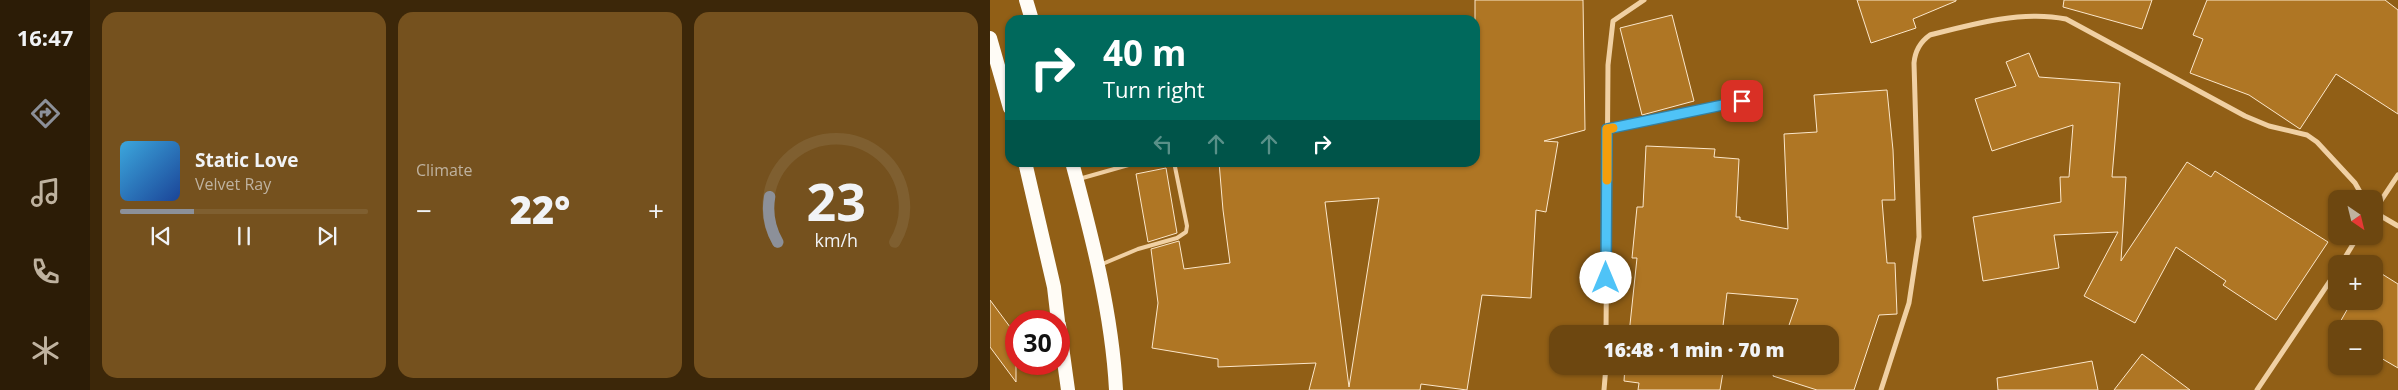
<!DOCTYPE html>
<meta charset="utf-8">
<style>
:root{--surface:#6d4710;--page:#75511e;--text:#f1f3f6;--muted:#bfb29f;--line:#7f5f30;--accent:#8c9099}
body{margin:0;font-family:"Open Sans",sans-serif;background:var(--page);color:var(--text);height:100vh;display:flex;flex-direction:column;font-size:19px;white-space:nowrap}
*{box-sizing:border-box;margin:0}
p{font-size:16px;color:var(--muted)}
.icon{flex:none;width:28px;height:28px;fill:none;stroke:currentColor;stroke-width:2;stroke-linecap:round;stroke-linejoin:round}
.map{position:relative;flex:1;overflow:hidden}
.details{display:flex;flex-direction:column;gap:12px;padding:12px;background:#3c2709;width:900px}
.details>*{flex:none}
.top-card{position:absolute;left:15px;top:15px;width:475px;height:152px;border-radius:15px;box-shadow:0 1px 4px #0004;background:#00695c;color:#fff;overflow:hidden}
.needle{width:32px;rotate:145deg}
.buttons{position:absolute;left:1338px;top:190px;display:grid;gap:10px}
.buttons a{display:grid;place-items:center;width:55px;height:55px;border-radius:10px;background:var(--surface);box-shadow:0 1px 4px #0004;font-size:25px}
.speed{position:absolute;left:15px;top:310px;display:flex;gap:10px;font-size:25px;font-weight:700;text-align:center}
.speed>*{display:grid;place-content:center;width:65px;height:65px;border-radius:50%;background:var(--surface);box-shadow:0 1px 4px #0004;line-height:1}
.speed .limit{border:8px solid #d22;background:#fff;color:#111}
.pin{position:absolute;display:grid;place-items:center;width:42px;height:42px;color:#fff;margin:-21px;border-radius:10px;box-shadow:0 2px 8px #0006}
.me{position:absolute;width:55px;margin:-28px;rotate:0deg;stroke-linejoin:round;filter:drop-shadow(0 0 4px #0008)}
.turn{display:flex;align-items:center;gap:18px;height:105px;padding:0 15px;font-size:22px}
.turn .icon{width:65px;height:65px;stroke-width:2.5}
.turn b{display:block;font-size:35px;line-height:42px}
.lanes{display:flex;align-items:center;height:48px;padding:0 15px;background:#0003;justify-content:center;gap:25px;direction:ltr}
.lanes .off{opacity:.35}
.big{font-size:38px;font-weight:800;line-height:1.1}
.details .card{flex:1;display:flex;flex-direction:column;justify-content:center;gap:8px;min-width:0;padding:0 18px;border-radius:15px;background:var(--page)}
.details .dial{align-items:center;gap:0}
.dial svg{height:130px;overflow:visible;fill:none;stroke:var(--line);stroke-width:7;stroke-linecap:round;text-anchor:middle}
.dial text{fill:var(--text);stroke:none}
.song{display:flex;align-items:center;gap:15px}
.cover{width:60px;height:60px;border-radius:8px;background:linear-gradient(135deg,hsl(200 70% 55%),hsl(220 70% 35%))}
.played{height:5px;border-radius:2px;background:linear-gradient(90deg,var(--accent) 30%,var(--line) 30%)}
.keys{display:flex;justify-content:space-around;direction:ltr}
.heat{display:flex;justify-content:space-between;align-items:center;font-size:28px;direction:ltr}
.details .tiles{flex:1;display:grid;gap:12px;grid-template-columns:repeat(3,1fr)}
.trip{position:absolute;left:559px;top:325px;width:290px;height:50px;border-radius:15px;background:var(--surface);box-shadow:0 1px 4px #0004;font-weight:800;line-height:50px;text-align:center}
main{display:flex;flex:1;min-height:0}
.dock{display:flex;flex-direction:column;width:90px;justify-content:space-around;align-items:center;background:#2c1c06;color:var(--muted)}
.dock .icon{width:35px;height:35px}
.dock .active{color:var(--accent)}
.dock b{font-size:22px;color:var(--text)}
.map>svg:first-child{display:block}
.building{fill:#af7624;stroke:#fce7ca;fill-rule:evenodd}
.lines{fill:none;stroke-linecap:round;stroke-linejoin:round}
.service{stroke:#f0d0a3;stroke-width:4}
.minor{stroke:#f0d0a3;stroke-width:5}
.trunk{stroke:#fffcf6;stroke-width:14}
.route-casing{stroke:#337fa1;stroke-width:12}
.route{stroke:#4fc3f7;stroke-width:9}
.slow{stroke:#f59e0b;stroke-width:9}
</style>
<main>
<nav class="dock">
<b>16:47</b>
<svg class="icon active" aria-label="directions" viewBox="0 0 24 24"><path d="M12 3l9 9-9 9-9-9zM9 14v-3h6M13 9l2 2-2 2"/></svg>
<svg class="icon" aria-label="music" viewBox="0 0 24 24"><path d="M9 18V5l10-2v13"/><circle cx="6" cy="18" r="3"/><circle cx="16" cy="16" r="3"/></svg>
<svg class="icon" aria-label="phone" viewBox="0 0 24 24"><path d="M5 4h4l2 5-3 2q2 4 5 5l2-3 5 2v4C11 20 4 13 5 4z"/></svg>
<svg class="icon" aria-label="climate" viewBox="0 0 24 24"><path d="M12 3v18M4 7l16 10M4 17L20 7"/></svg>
</nav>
<section class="details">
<div class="tiles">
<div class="card">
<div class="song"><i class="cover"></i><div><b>Static Love</b><p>Velvet Ray</p></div></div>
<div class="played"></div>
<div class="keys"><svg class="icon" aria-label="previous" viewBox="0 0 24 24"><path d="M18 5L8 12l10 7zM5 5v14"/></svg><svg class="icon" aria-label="pause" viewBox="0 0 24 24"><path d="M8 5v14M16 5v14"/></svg><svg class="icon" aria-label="next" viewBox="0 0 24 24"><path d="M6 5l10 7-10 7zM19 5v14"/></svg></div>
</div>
<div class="card"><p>Climate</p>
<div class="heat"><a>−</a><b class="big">22°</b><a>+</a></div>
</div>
<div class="card dial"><svg viewBox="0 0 100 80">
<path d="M14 69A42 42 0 1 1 86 69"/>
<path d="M14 69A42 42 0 0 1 9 41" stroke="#8c9099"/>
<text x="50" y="56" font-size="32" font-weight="700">23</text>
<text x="50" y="72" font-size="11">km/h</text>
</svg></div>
</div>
</section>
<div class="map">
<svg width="1408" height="390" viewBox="0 0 1408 390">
<rect width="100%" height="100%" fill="#915f16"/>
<!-- building -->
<path class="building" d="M485,0h108l2,130 -41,11 14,1 -12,70 -10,-2 -5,88 -49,-3 -15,95 -46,-6 -1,6h-111l7,-27 -98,4v-8l-66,-11 6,-45 -7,-54 28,-8 5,28 46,-6 -7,-53 -4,-48h256zM389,198l-30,189 -24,-185z
M867,0h99v1l-43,18 3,9 -45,15z
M1074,0h88l-10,29 -79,-22z
M1217,0h178l13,10v104l-62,-40 -36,55 -51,-34 -59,-22 13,-34 -10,-4z
M682,15l22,86 -52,14 -22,-87z
M1039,53l10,24 81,6 -8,94h14l-5,84 66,-99 24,15 4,-6 113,71 -52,78 -53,-35 3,-4 -50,-34 -41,76 -51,-27 34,-64 -64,3 5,33 -76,13 -10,-64 88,-15 -1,-25h9l4,-52 -81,26 -17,-52 41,-13 -10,-24z
M897,90l6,60 2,50h-13l5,63h8l2,51 -18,1 -25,75h-37l-44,-14 3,-10h54v-32h-44l12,-35 -71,-6 -5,41h-93l8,-76h-5l5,-51h6l3,-61 69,3 -1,8 25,2 -3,58h4v3l48,9 -4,-95 33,-2 -3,-37z
M176,168l11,65 -29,9 -12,-68z
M1384,269l24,15v84l-24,-14v-25h-38v3l-1,-1 17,-30h22z
M0,300l26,35v47l-26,-35z
M1152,354l48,36h-76z
M1102,361l6,29h-100l-1,-12z
M635,366h99l-4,24h-82l1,-7 -15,-2z"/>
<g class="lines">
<!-- service -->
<path class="service" d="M617,129l135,-28
M89,179l60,-17
M110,265l38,-16 39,-11 9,-6 1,-6 -13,-64"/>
<!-- minor -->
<path class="minor" d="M1384,211l24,-36
M1384,212l24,14
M1351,264l17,-28
M616,334l2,-269 5,-44 31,-21
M614,390l2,-24
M891,390l28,-87 10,-66 -5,-174c1,-12 6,-21 16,-28 42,-11 93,-25 136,-16l179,97 24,10 38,9 10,7 38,41 9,16
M1267,390l79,-118"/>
<!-- trunk -->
<path class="trunk" d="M36,0l6,20
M0,38l20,70
M35,162l29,125 4,34
M82,162c20,75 40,151 44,228
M69,325l9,65"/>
</g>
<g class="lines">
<!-- route casing -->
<g class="route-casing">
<path id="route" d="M616,278l1,-149 135,-28"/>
</g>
<!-- route -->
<use href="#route" class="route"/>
<!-- slow -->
<path class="slow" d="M617,180v-51l6,-1"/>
</g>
</svg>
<div class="buttons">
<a><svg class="needle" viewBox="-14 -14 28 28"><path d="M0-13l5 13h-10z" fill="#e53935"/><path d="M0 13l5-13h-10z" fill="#bfb29f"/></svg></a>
<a>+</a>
<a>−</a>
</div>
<div class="speed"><div class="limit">30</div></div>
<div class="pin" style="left:752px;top:101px;background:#d93025"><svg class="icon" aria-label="arrive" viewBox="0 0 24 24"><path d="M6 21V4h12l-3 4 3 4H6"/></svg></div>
<svg class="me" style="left:616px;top:278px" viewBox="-20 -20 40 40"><circle r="19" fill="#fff"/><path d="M0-13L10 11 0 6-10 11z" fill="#4fc3f7"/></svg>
<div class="trip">16:48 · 1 min · 70 m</div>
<div class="top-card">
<div class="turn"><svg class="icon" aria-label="right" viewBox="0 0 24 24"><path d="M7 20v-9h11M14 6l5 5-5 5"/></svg><div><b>40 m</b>Turn right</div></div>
<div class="lanes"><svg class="icon off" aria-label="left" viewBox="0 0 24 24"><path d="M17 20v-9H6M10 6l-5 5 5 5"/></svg><svg class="icon off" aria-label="ahead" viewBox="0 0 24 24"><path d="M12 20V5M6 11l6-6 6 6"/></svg><svg class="icon off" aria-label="ahead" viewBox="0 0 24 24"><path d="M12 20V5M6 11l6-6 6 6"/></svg><svg class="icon" aria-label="right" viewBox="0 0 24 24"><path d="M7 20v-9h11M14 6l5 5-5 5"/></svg></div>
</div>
</div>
</main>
